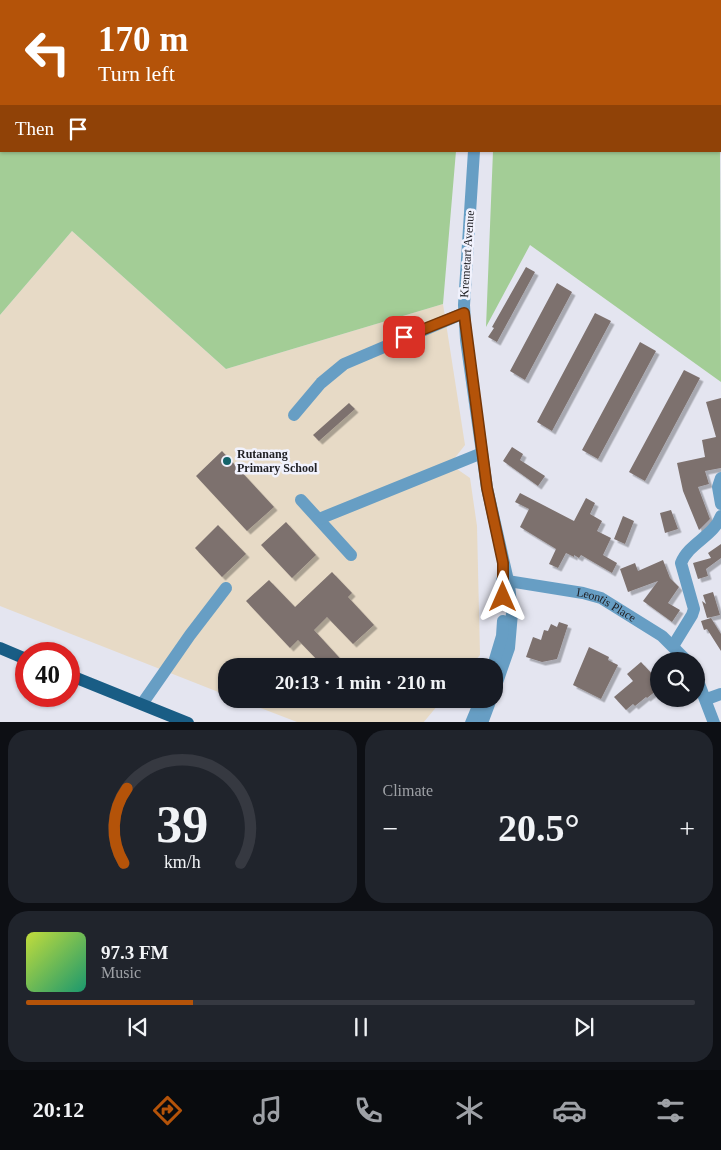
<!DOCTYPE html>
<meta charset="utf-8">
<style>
:root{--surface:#171b24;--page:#20242c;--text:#f1f3f6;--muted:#9ea1a6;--line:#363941;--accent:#b45309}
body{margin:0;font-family:"Times New Roman",serif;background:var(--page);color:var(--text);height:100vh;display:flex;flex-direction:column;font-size:19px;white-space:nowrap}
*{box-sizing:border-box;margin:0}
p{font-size:16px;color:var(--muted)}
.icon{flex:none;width:28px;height:28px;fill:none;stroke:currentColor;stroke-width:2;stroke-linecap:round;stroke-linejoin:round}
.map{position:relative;height:722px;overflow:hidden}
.details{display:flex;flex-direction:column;gap:8px;padding:8px;background:#0d0f14;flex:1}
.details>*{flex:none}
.top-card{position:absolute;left:0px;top:0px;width:721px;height:152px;box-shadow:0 1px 4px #0004;background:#b45309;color:#fff;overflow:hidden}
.fabs{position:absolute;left:650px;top:652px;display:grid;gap:10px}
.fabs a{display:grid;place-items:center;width:55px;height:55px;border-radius:50%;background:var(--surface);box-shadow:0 1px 4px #0004;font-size:25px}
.speed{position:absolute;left:15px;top:642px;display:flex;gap:10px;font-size:25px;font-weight:700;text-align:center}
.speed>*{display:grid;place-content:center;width:65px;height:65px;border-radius:50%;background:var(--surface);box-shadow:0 1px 4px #0004;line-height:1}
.speed .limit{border:8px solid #d22;background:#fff;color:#111}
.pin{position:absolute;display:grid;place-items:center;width:42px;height:42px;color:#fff;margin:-21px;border-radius:10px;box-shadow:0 2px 8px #0006}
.me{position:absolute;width:55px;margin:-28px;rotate:0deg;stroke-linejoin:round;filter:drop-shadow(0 0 4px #0008)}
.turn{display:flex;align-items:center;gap:18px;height:105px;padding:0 15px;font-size:22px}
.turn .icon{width:65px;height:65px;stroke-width:2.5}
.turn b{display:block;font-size:35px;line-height:42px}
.then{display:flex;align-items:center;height:48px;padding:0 15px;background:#0003;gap:10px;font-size:19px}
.big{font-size:38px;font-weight:800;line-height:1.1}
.details .card{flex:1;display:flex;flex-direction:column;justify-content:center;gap:8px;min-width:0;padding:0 18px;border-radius:20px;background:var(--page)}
.details .dial{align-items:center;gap:0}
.dial svg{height:130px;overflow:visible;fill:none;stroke:var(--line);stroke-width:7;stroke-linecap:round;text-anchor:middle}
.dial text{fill:var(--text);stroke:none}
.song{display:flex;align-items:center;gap:15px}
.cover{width:60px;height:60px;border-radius:8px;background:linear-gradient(135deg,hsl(70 70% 55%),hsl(160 70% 35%))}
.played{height:5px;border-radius:2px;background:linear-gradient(90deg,var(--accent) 25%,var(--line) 25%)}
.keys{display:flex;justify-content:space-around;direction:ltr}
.heat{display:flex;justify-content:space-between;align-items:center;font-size:28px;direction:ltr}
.details .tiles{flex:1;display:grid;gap:8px;grid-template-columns:1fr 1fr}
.card:last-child{grid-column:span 2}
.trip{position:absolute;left:218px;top:658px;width:285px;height:50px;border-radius:20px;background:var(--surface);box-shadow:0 1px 4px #0004;font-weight:800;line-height:50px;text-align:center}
.dock{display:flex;height:80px;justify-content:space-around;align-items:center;background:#090b0e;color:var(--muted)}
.dock .icon{width:35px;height:35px}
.dock .current{color:var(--accent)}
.dock b{font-size:22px;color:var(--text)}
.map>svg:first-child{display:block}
.education{fill:#e7dac6}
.green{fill:#a3cd96}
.building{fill:#7d716e;filter:url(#shadow)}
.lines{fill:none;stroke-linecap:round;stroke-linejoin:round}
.minor{stroke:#679ec4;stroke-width:12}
.major{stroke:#195d85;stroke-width:12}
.route-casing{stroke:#753606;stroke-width:12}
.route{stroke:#b45309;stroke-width:9}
.poi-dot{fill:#14636a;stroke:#f1f2fd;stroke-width:2}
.labels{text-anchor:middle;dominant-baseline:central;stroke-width:5;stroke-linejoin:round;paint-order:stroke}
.street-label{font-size:12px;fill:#212125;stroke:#f1f2fd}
.poi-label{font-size:12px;font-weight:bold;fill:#212125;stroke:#f1f2fd;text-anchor:start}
</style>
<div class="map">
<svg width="721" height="723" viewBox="0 0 721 723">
<defs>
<filter id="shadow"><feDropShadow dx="3.5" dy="3.5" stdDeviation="0" flood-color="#0004"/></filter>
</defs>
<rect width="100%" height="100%" fill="#e4e5f0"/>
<!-- education -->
<path class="education" d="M72,231l154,138 217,-65 22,141 -11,14 3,10 13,9 7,48 3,129 -9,11h-245v29l-226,-89v-291z
M237,699h206l-20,24 -126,-1z"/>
<!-- green -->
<path class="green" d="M0,0h484l-483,1v150h455l-13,153 -217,65 -154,-138 -72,84z
M720,149l1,233 -191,-137 -44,82 7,-176h227z"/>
<!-- building -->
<path class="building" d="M526,267l9,5 -38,70 -9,-5 6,-9 -2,-1z
M557,283l15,9 -47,88 -15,-9z
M595,313l16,8 -59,110 -15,-9z
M640,342l16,9 -58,108 -16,-9z
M684,370l16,8 -55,103 -16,-9z
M721,398v70l-16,3 4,13 -11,3 12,32 -11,11 -16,-39 -6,-28 28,-6 -3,-17 14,-3 -10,-35z
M349,403l6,6 -36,32 -6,-6z
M512,447l11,7 -3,6 25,16 -7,10 -35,-25z
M222,451l52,56 -27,24 -51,-55z
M520,493l54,28 12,-23 9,5 -5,11 12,7 -5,10 14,7 -8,17 14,8 -5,10 -31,-18 -2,3 -5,-3v2l-8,-4 -8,15 -9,-4 7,-15 -36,-22 9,-18 -14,-7z
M671,510l7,19 -13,4 -5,-20z
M623,516l11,5 -9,23 -11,-5z
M286,522l30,33 -24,23 -31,-33z
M218,525l28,29 -24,23 -27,-29z
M721,544v14l-15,11 2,7 -10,3 -5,-16 18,-5 -3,-5z
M663,560l7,18 9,9 -11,16 12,7 -8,12 -29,-21 15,-20 -30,11 -8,-23 15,-6 3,8z
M332,572l20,21 -4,4 26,28 -21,19 -26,-27 -13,13 33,36h-24l-25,-26 -8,8 -44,-47 23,-21 26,27z
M713,592l7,23 -13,3 -5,-17 4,3 -3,-9z
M711,618l10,16v17l-14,-22 -3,1 -3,-9z
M559,622l9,3 -11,34 -15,3 -16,-5 7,-20 8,3 3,-10 4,1 3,-7 6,3z
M589,647l20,10 -1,3 10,5 -17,34 -28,-14z
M641,662l14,15 -3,3 3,4 -3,2 4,5 -9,7 -1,-1 -11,9 -2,-2 -7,6 -12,-13 19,-16 -6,-7z"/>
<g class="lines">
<!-- minor -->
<g class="minor">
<path d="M500,1l1,-1"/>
<path d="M720,20l1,-1"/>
<path d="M474,151l-10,154 2,35 21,148 22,97 3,28 -3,35 -15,43"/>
<path d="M294,415l27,-32 23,-19 120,-51"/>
<path d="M721,478l-3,9 3,17"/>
<path d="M301,500l50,55"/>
<path d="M319,519l163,-66"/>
<path id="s1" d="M502,580l81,13 18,5 61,38 25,25"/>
<path d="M673,646l19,-31 2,-6 -13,-46c8,-20 33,-27 40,-47"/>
<path d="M493,666l9,-30 1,-15"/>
<path d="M696,676l18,47"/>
<path d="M707,699l14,-5"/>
<path d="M142,704l48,-69 36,-47"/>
<path d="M471,723l10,-24"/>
<path d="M482,723l9,-24"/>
</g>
<!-- major -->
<path class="major" d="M0,648l26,11
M69,675l119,48"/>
</g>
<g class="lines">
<!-- route casing -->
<g class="route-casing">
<path id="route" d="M404,337l60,-24 23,175 16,75v34"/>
</g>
<!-- route -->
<use href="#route" class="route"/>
</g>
<!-- markers -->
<circle class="poi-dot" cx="227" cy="461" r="5"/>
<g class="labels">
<!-- street labels -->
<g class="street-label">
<text transform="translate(467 254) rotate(-86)">Kremetart Avenue</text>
<text stroke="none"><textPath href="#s1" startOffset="108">Leontis Place</textPath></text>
</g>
<!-- poi labels -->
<g class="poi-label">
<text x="237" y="454">Rutanang<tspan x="237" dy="14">Primary School</tspan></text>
</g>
</g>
</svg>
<div class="fabs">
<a><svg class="icon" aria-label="search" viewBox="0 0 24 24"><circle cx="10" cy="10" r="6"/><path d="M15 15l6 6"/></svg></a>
</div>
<div class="speed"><div class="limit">40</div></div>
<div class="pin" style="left:404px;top:337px;background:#d93025"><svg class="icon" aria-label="arrive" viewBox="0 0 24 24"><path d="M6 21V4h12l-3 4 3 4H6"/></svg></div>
<svg class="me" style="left:503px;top:597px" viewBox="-20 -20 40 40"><path d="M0-17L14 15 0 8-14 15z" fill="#b45309" stroke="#fff" stroke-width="4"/></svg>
<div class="trip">20:13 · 1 min · 210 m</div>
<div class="top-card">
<div class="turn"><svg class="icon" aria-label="left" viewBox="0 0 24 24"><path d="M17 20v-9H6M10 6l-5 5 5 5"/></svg><div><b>170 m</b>Turn left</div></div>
<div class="then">Then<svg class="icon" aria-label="arrive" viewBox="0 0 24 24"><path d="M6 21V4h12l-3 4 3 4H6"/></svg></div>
</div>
</div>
<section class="details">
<div class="tiles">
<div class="card dial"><svg viewBox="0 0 100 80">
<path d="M14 69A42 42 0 1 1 86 69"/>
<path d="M14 69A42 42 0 0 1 16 23" stroke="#b45309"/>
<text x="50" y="56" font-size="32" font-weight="700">39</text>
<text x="50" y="72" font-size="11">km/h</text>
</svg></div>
<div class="card"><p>Climate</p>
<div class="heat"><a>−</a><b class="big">20.5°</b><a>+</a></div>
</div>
<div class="card">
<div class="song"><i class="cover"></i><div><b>97.3 FM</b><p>Music</p></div></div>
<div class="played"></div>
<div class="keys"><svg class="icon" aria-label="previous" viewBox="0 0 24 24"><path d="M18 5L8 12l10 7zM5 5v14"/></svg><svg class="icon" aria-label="pause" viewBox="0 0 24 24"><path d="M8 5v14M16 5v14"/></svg><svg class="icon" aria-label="next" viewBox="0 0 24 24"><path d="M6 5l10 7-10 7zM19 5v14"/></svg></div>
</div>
</div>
</section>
<nav class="dock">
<b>20:12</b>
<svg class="icon current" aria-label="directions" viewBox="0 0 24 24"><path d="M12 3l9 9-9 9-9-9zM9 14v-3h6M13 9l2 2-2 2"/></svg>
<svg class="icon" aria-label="music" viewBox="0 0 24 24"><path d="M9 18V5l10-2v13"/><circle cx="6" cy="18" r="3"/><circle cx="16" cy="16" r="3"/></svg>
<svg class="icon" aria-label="phone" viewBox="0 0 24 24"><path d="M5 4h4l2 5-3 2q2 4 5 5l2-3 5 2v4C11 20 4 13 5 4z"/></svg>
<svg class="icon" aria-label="climate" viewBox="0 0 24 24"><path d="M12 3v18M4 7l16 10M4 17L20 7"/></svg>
<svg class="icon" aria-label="car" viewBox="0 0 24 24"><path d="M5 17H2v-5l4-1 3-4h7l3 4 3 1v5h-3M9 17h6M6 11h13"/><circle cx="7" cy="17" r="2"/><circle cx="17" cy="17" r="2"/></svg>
<svg class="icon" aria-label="filters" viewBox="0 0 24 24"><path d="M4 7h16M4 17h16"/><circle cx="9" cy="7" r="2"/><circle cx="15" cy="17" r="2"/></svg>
</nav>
